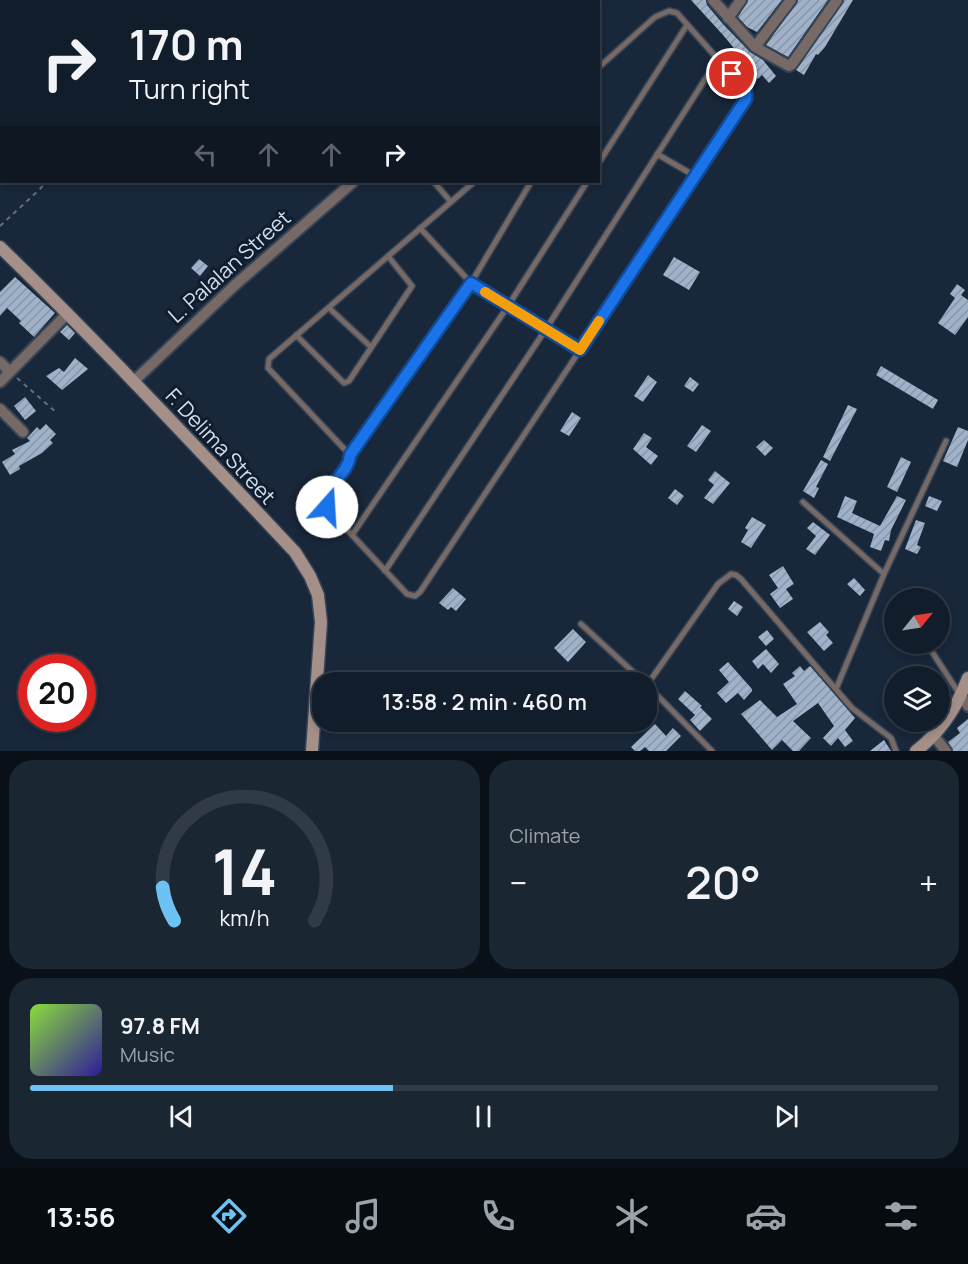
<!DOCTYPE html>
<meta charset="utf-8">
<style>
:root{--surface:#121d2b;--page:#1b2633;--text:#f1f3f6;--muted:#9ca2a9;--line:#313b47;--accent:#6dc2f3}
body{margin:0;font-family:Manrope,sans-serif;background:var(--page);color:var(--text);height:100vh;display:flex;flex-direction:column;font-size:22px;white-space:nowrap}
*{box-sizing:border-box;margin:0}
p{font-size:20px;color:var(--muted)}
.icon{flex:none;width:33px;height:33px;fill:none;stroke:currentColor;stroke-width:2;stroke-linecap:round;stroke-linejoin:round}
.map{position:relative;height:751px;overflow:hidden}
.side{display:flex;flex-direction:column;gap:9px;padding:9px;background:#0a1018;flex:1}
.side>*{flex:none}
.banner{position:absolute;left:0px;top:0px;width:600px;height:183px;box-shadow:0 3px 9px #0003,0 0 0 2px var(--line);background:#121d2b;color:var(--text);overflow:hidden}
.needle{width:39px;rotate:60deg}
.buttons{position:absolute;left:884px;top:588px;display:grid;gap:12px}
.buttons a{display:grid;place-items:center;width:66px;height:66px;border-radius:50%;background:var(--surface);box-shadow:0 3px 9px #0003,0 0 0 2px var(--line);font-size:30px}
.speed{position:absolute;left:18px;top:654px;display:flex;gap:12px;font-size:30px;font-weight:700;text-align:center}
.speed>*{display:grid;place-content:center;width:78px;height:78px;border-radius:50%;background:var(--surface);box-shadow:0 3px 9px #0003,0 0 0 2px var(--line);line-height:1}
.speed .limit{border:9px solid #d22;background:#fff;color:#111}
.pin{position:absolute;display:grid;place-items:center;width:51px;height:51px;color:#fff;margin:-26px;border:3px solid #fff;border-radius:50%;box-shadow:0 2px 6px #0007}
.me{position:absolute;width:66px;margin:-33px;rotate:19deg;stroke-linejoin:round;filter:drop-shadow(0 0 4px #0008)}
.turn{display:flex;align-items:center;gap:21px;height:126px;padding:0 30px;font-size:27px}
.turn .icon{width:78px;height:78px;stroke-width:2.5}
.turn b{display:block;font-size:42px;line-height:51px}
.lanes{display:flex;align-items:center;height:57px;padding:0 30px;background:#0003;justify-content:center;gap:30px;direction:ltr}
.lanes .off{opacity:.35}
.big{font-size:45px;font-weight:600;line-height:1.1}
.side .tile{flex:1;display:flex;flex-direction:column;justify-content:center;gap:9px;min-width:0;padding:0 21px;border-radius:24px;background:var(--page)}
.side .dial{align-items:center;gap:0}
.dial svg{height:156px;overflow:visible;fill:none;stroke:var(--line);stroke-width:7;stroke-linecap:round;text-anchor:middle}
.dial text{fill:var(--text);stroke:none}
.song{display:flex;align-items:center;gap:18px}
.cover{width:72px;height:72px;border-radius:9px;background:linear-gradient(135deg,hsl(90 70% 55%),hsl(250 70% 35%))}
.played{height:6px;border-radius:3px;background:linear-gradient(90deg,var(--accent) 40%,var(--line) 40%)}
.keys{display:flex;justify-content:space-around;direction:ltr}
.heat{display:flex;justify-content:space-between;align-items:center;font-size:33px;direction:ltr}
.side .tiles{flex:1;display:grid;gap:9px;grid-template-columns:1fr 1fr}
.tile:last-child{grid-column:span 2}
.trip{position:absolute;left:312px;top:672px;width:345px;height:60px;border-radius:24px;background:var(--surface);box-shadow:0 3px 9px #0003,0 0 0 2px var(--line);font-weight:600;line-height:60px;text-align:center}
.menu{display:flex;height:96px;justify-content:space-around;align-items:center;background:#070c11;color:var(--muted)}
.menu .icon{width:42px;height:42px}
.menu .selected{color:var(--accent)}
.menu b{font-size:27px;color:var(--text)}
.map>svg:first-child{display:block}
.building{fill:url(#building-hatch)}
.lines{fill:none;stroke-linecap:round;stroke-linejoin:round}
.lane-casing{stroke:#364455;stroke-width:8}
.street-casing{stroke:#364455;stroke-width:14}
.secondary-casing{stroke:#364455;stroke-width:15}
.path{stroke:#63707f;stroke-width:2;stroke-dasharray:4.5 4.5;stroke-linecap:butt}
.lane{stroke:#766966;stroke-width:5}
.street{stroke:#766966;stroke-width:10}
.secondary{stroke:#a48f89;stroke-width:12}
.route-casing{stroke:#114b97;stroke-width:15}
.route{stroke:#1a73e8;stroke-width:10}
.slow{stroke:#f59e0b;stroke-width:10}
.labels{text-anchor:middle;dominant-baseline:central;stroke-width:6;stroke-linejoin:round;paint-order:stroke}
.street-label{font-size:21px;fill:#d4deea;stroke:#0f1d2f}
</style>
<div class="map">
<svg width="968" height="751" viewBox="0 0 968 751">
<defs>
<pattern id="building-hatch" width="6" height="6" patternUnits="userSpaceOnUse" patternTransform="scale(1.5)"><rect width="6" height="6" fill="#a0b2ca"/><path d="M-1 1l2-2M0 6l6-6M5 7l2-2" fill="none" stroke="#8896a9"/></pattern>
</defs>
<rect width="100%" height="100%" fill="#182739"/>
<!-- building -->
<path class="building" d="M691,0h15l1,5 16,19 27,28 13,8 13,16 -7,7 -7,-8 -4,4 -5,-7 2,-2 -10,-13 -4,3 -5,-6 2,-1 -15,-18z
M748,0h34l-25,32 -10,-5 -9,-10z
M798,0h30l-40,57 -22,-12z
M844,0h9l-28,47 -7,8 -2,-1 -12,21 -8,-5z
M674,257l26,15 -11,18 -26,-15z
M199,259l9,7 -8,10 -9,-8z
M15,277l40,36 -21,24 -15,-14 2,-2 -14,-13 -7,8v-24z
M957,284l8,6 -4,5 7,5v17l-13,18 -17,-12 17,-25 -5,-4z
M67,325l8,8 -6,7 -9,-8z
M75,358l13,11 -26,21 -16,-14 13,-8 5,4z
M881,366l57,34 -5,9 -57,-34z
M648,375l9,7 -14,20 -9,-6z
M690,377l9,7 -6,8 -9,-6z
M25,397l11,14 -11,9 -11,-14z
M848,405l9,4 -27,52 -7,-4z
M572,412l9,6 -12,18 -9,-5z
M46,424l10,10 -6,6 3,3 -11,10 -23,13 1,3 -10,6 -8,-13 13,-8 -3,-4 18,-9 -3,-3 10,-11 3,3z
M702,425l9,6 -15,21 -9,-6z
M958,427l10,4v9l-11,27 -14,-6z
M644,433l8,5 -6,9 12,9 -7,9 -18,-16z
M764,440l9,8 -8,8 -9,-9z
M901,457l10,5 -14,30 -10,-5z
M821,460l7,4 -12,23 3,1 -5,10 -11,-7z
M715,471l15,12 -17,21 -9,-6 10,-13 -6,-5z
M675,489l9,7 -7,9 -9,-7z
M845,496l12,5 -5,12 28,13 17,-30 9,4 -15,30 -2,11 -4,-1 -4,11 -11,-4 4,-13 -37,-17z
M929,496l13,5 -5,10 -12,-5z
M752,517l14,8 -15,23 -10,-6 7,-12 -3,-2z
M916,520l9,3 -8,22 4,2 -4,7 -12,-5z
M813,522l17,13 -15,20 -9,-6 10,-13 -9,-8z
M783,566l11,18 -8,5 7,10 -13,9 -10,-14 8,-6 -9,-13z
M854,578l11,12 -5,6 -13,-12z
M453,588l13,11 -10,12 -5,-4 -3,3 -9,-7z
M734,601l9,6 -6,9 -9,-7z
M820,622l9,10 -3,3 7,8 -9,8 -17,-19z
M573,629l13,13 -18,20 -14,-14z
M767,630l7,9 -8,7 -8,-9z
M766,649l13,15 -8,9 -8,-9 -5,5 -6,-8z
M728,662l24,27v2l-8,9 -6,-7 -12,10 -9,-10 12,-11 -10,-12z
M800,666l4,5 6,-5 45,52 -10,12 8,11 -8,6 -7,-9 -7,8 -8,-8 11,-12 -16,-23 -25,18 18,17 -12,13h-6l-11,-11 -10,10 -31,-36 19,-14 17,17 20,-13 -14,-20 12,-8 -3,-3z
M685,691l17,15 -2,1 12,12 -12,12 -10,-11 5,-5 -17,-16z
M968,719v32h-15l-5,-9 12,-9 -3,-5z
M655,724l11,12 7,-8 8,8 -15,15h-17l-4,-4 -5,4h-5l-4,-4z
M884,740l7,11h-21z"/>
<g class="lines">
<!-- lane casing -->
<g class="lane-casing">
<path id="lane" d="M657,154l38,22
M598,164l89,-139
M434,182l17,20
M474,182l-205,177 -1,9 82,87c-1,20 -29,31 -24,52l81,87 8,2 5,-4 326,-493 1,-7 -70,-79 -8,-2 -14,6 -57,51
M420,228l51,55 109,66
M329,308l42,39
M296,335l48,48 5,-2 63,-95 -24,-30
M350,455l121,-172 60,-101
M803,502l81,72
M352,535l156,-229 79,-124
M385,571l161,-242 172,-270
M581,624l63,58
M927,644l33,51
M836,689l48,-115 62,-133
M712,751l-65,-66 71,-101 13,-10 5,1 5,4 111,129 39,30 5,13"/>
</g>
<!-- street casing -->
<g class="street-casing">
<path id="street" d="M713,0l42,47 34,19 3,-2 45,-64
M556,2l2,-2
M728,18l13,-18
M755,47l36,-47
M0,362l10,10
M0,382l68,-69
M133,382l102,-97 118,-103
M0,409l23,23
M961,696l7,10
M934,736l12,15"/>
</g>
<!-- secondary casing -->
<g class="secondary-casing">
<path id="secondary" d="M0,247c102,99 198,202 295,305l15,24 8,19 3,27 -9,129
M916,751c25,-19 41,-44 52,-73"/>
</g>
<!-- path -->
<path class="path" d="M0,226l40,-37 6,-7
M17,378l40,35"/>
<!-- lane -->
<use href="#lane" class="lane"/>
<!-- street -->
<use href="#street" class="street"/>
<!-- secondary -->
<use href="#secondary" class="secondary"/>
</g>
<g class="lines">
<!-- route casing -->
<g class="route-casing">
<path id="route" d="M327,507c-6,-21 22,-32 23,-52l121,-172 109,67 166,-251c2,-11 -7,-18 -14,-25"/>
</g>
<!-- route -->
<use href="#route" class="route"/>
<!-- slow -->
<path class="slow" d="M485,292l95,58 19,-29"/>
</g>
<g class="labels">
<!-- street labels -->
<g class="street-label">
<text transform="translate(229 266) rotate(-42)">L. Palalan Street</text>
<text transform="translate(221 446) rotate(47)">F. Delima Street</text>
</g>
</g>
</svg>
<div class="buttons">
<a><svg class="needle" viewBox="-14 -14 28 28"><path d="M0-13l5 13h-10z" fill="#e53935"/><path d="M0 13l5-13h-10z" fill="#9ca2a9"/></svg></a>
<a><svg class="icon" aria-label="layers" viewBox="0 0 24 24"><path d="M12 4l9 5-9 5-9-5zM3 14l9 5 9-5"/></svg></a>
</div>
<div class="speed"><div class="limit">20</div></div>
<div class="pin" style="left:732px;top:74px;background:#d93025"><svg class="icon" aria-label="arrive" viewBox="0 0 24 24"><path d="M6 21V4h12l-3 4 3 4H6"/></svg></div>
<svg class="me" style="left:327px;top:507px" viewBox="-20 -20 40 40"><circle r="19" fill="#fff"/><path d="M0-13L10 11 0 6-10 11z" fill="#1a73e8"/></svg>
<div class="trip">13:58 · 2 min · 460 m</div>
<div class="banner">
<div class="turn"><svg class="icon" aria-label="right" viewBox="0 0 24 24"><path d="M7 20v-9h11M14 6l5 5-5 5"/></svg><div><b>170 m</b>Turn right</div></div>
<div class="lanes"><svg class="icon off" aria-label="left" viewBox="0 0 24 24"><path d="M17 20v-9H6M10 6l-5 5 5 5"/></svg><svg class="icon off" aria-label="ahead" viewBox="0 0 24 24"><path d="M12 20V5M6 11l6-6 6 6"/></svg><svg class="icon off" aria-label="ahead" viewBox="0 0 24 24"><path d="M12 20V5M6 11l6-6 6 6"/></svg><svg class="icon" aria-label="right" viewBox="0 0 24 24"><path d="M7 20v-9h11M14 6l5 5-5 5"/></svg></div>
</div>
</div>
<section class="side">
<div class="tiles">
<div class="tile dial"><svg viewBox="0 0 100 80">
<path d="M14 69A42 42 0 1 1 86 69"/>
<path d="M14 69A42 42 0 0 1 8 52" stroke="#6dc2f3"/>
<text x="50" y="56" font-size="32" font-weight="700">14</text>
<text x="50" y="72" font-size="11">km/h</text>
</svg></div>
<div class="tile"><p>Climate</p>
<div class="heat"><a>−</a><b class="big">20°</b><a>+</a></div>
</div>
<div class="tile">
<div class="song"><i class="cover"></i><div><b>97.8 FM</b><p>Music</p></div></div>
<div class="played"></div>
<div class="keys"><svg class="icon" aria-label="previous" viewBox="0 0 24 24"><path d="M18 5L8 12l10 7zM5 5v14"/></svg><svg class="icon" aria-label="pause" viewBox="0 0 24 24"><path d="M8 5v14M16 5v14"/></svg><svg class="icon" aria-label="next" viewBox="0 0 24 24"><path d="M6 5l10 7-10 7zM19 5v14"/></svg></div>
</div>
</div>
</section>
<nav class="menu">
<b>13:56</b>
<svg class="icon selected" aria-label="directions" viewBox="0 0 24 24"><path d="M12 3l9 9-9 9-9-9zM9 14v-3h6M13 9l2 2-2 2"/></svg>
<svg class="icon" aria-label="music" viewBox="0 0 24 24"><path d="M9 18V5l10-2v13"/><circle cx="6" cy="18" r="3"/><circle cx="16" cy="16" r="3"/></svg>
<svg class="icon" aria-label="phone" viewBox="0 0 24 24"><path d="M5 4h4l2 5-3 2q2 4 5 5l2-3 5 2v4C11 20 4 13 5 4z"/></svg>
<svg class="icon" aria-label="climate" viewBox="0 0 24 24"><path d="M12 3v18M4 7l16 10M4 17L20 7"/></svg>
<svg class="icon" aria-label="car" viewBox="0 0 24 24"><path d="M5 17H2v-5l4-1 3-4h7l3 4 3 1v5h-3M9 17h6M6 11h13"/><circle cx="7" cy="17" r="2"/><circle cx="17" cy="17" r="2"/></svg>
<svg class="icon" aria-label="filters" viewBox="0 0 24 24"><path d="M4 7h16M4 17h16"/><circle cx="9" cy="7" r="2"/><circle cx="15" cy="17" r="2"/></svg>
</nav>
